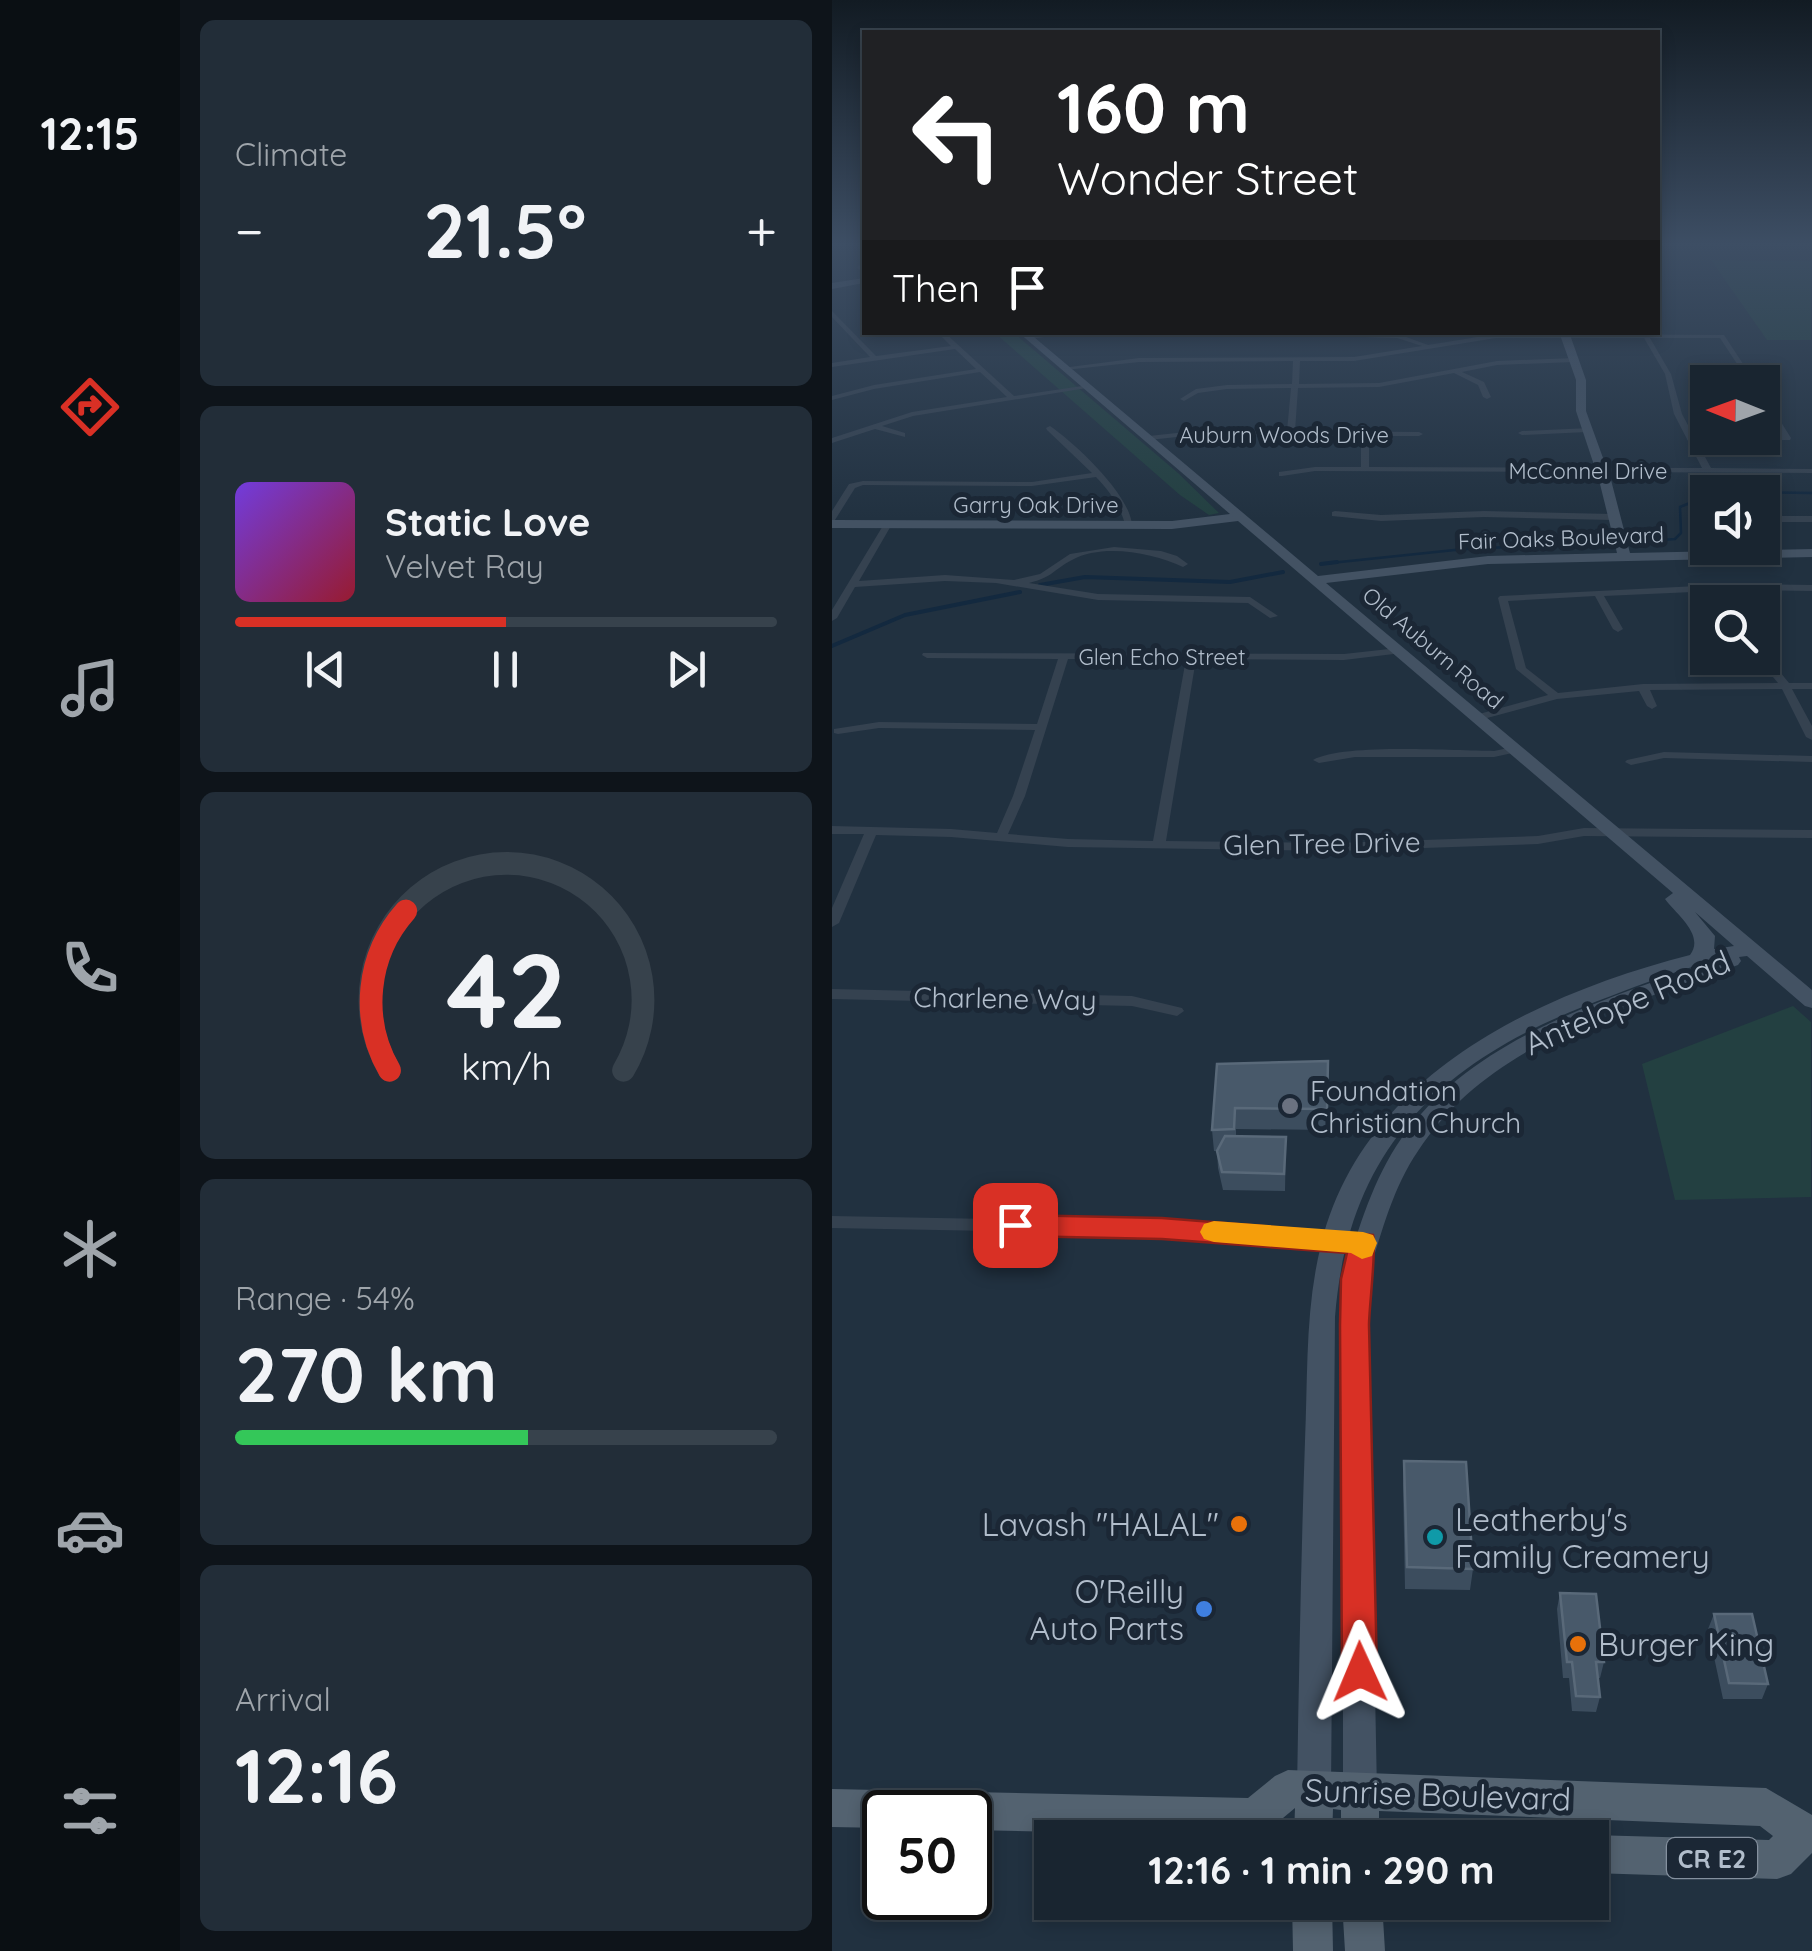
<!DOCTYPE html>
<meta charset="utf-8">
<style>
:root{--surface:#192530;--page:#222d38;--text:#f1f3f6;--muted:#9fa5ab;--line:#37424c;--accent:#d93025}
body{margin:0;font-family:Quicksand,sans-serif;background:var(--page);color:var(--text);height:100vh;display:flex;flex-direction:column;font-size:38px;white-space:nowrap}
*{box-sizing:border-box;margin:0}
p{font-size:32px;color:var(--muted)}
.icon{flex:none;width:55px;height:55px;fill:none;stroke:currentColor;stroke-width:2;stroke-linecap:round;stroke-linejoin:round}
.map{position:relative;flex:1;overflow:hidden}
.panel{display:flex;flex-direction:column;gap:20px;padding:20px;background:#0e141a;width:652px}
.panel>*{flex:none}
.hud{position:absolute;left:30px;top:30px;width:798px;height:305px;border-radius:0px;box-shadow:0 5px 15px #0003,0 0 0 2px var(--line);background:#202124;color:#fff;overflow:hidden}
.needle{width:65px;rotate:271deg}
.controls{position:absolute;left:858px;top:365px;display:grid;gap:20px}
.controls a{display:grid;place-items:center;width:90px;height:90px;border-radius:0px;background:var(--surface);box-shadow:0 5px 15px #0003,0 0 0 2px var(--line);font-size:50px}
.speed{position:absolute;left:30px;top:1790px;display:flex;gap:20px;font-size:50px;font-weight:700;text-align:center}
.speed>*{display:grid;place-content:center;width:130px;height:130px;border-radius:50%;background:var(--surface);box-shadow:0 5px 15px #0003,0 0 0 2px var(--line);line-height:1}
.speed .limit{border:5px solid #111;border-radius:15px;background:#fff;color:#111}
.pin{position:absolute;display:grid;place-items:center;width:85px;height:85px;color:#fff;margin:-42px;border-radius:20px;box-shadow:0 5px 15px #0006}
.me{position:absolute;width:110px;margin:-55px;rotate:359deg;stroke-linejoin:round;filter:drop-shadow(0 0 8px #0008)}
.turn{display:flex;align-items:center;gap:35px;height:210px;padding:0 30px;font-size:45px}
.turn .icon{width:130px;height:130px;stroke-width:2.5}
.turn b{display:block;font-size:70px;line-height:85px}
.then{display:flex;align-items:center;height:95px;padding:0 30px;background:#0003;gap:20px;font-size:38px}
.big{font-size:75px;font-weight:700;line-height:1.1}
.panel .tile{flex:1;display:flex;flex-direction:column;justify-content:center;gap:15px;min-width:0;padding:0 35px;border-radius:15px;background:var(--page)}
.panel .dial{align-items:center;gap:0}
.dial svg{height:260px;overflow:visible;fill:none;stroke:var(--line);stroke-width:7;stroke-linecap:round;text-anchor:middle}
.dial text{fill:var(--text);stroke:none}
.song{display:flex;align-items:center;gap:30px}
.cover{width:120px;height:120px;border-radius:15px;background:linear-gradient(135deg,hsl(260 70% 55%),hsl(350 70% 35%))}
.played{height:10px;border-radius:5px;background:linear-gradient(90deg,var(--accent) 50%,var(--line) 50%)}
.keys{display:flex;justify-content:space-around;direction:ltr}
.heat{display:flex;justify-content:space-between;align-items:center;font-size:55px;direction:ltr}
.charge{height:15px;border-radius:8px;background:linear-gradient(90deg,#34c759 54%,var(--line) 0)}
.trip{position:absolute;left:202px;top:1820px;width:575px;height:100px;border-radius:0px;background:var(--surface);box-shadow:0 5px 15px #0003,0 0 0 2px var(--line);font-weight:700;line-height:100px;text-align:center}
main{display:flex;flex:1;min-height:0}
.tab-bar{display:flex;flex-direction:column;width:180px;justify-content:space-around;align-items:center;background:#0a0f13;color:var(--muted)}
.tab-bar .icon{width:70px;height:70px}
.tab-bar .on{color:var(--accent)}
.tab-bar b{font-size:45px;color:var(--text)}
.map>svg:first-child{display:block}
.green{fill:#234041}
.lines{fill:none;stroke-linecap:round;stroke-linejoin:round}
.stream-far1{stroke:#13293f;stroke-width:2.5}
.stream{stroke:#13293f;stroke-width:4}
.street{fill:#354250;fill-rule:evenodd}
.secondary{fill:#435263;fill-rule:evenodd}
.primary{fill:#536270;fill-rule:evenodd}
.wall{fill:#3c4d5e}
.building{fill:#48596a;stroke:#596979;stroke-width:2.5}
.route{fill:#d93025;stroke:#8d1f18;stroke-width:2.5}
.slow{fill:#f59e0b}
.worship-dot{fill:#6b7280;stroke:#1b2735;stroke-width:4}
.food-dot{fill:#e8710a;stroke:#1b2735;stroke-width:4}
.culture-dot{fill:#0f9aa8;stroke:#1b2735;stroke-width:4}
.shop-dot{fill:#3f7fe0;stroke:#1b2735;stroke-width:4}
.labels{text-anchor:middle;dominant-baseline:central;stroke-width:10;stroke-linejoin:round;paint-order:stroke}
.far-street-label{font-size:22px;fill:#b1bdcb;stroke:#1b2735}
.shield{fill:#1b2735;stroke:#84909e;stroke-width:2.5}
.shield-label{font-size:25px;font-weight:bold;fill:#b1bdcb}
.street-label{font-size:28px;fill:#b1bdcb;stroke:#1b2735}
.poi-label{font-size:28px;fill:#b1bdcb;stroke:#1b2735;text-anchor:start}
.near-street-label{font-size:32px;fill:#b1bdcb;stroke:#1b2735}
.near-poi-label{font-size:32px;fill:#b1bdcb;stroke:#1b2735;text-anchor:start}
</style>
<main>
<nav class="tab-bar">
<b>12:15</b>
<svg class="icon on" aria-label="directions" viewBox="0 0 24 24"><path d="M12 3l9 9-9 9-9-9zM9 14v-3h6M13 9l2 2-2 2"/></svg>
<svg class="icon" aria-label="music" viewBox="0 0 24 24"><path d="M9 18V5l10-2v13"/><circle cx="6" cy="18" r="3"/><circle cx="16" cy="16" r="3"/></svg>
<svg class="icon" aria-label="phone" viewBox="0 0 24 24"><path d="M5 4h4l2 5-3 2q2 4 5 5l2-3 5 2v4C11 20 4 13 5 4z"/></svg>
<svg class="icon" aria-label="climate" viewBox="0 0 24 24"><path d="M12 3v18M4 7l16 10M4 17L20 7"/></svg>
<svg class="icon" aria-label="car" viewBox="0 0 24 24"><path d="M5 17H2v-5l4-1 3-4h7l3 4 3 1v5h-3M9 17h6M6 11h13"/><circle cx="7" cy="17" r="2"/><circle cx="17" cy="17" r="2"/></svg>
<svg class="icon" aria-label="filters" viewBox="0 0 24 24"><path d="M4 7h16M4 17h16"/><circle cx="9" cy="7" r="2"/><circle cx="15" cy="17" r="2"/></svg>
</nav>
<section class="panel">
<div class="tile"><p>Climate</p>
<div class="heat"><a>−</a><b class="big">21.5°</b><a>+</a></div>
</div>
<div class="tile">
<div class="song"><i class="cover"></i><div><b>Static Love</b><p>Velvet Ray</p></div></div>
<div class="played"></div>
<div class="keys"><svg class="icon" aria-label="previous" viewBox="0 0 24 24"><path d="M18 5L8 12l10 7zM5 5v14"/></svg><svg class="icon" aria-label="pause" viewBox="0 0 24 24"><path d="M8 5v14M16 5v14"/></svg><svg class="icon" aria-label="next" viewBox="0 0 24 24"><path d="M6 5l10 7-10 7zM19 5v14"/></svg></div>
</div>
<div class="tile dial"><svg viewBox="0 0 100 80">
<path d="M14 69A42 42 0 1 1 86 69"/>
<path d="M14 69A42 42 0 0 1 19 20" stroke="#d93025"/>
<text x="50" y="56" font-size="32" font-weight="700">42</text>
<text x="50" y="72" font-size="11">km/h</text>
</svg></div>
<div class="tile"><p>Range · 54%</p><b class="big">270 km</b><div class="charge"></div></div>
<div class="tile"><p>Arrival</p><b class="big">12:16</b></div>
</section>
<div class="map">
<svg width="980" height="1951" viewBox="0 0 980 1951">
<rect width="100%" height="100%" fill="#213140"/>
<!-- green -->
<path class="green" d="M879,260l100,1v79h-44z
M163,333h19l164,140 41,40 -10,2 -29,-20z
M961,1006l18,16v175l-136,3 -33,-136z"/>
<g class="lines">
<!-- stream-far1 -->
<path class="stream-far1" d="M900,492l80,1
M806,542l37,-3 6,-6 -1,-26 27,-11
M489,564l143,-15 141,-6"/>
<!-- stream -->
<path class="stream" d="M489,564l16,-2
M208,585l45,-8 145,5 53,-10
M0,646l73,-31 115,-23"/>
<!-- street -->
<path class="street" d="M27,265l5,3v4l-7,-4z
M0,311l44,45 75,-10 -14,-14h7l70,64 75,-11 4,2 -180,29 -31,10 23,7v4l-30,-8 -43,14v-5l80,-26 95,-15 -27,-25 -106,17 -42,11v-4l42,-11 102,-16 -21,-20 -123,18v-4l38,-6 -38,-40z
M217,332h186l-173,3 -35,4 -3,-2z
M533,334h33l30,11 68,-11 228,1 31,47h-6l-29,-44h-70l21,36 11,40 29,54 101,1v4l-497,-2 -33,5h-3v-4l36,-5h46v-31l-166,-1 -46,5 -4,-2 4,-2 46,-5h92l4,-43 -64,1 -29,4 -14,8 -4,-2 16,-10 31,-4 65,-1 1,-23 -154,1 -74,8 -3,-2 77,-10 215,-1 68,-11 -25,-8 -34,-1zM664,338h148l21,36 9,40 28,54 -333,-1v-31h50l4,-2 -4,-2 -124,-1 3,-43 81,-1 75,-14 24,12 5,12 4,2 4,-2 -7,-15 -22,-10 35,-7 77,-3 3,-2 -3,-2 -77,3 -118,22 -80,1 1,-23h54z
M930,396l4,2 25,40 -1,2h-40l-4,-2 36,-2 -20,-32z
M218,426c24,16 84,72 82,102h-6c-5,-21 -15,-35 -30,-51l-64,9 -169,-1 -8,3 -20,32 -3,1v-10l17,-27 14,-3 169,1 60,-9 -45,-43 -1,-2z
M758,428v4h-3l-65,3 -4,-2 4,-2z
M503,511l46,4 103,-4 128,3 4,3 -4,3 -128,-3 -103,4 -49,-5v-4z
M930,516h50v6h-50z
M56,521l4,3 -33,57 86,-6 69,5 26,-6 30,-20 44,-7 47,4 16,5 11,8 -5,3c-30,-14 -80,-24 -111,-7 -19,10 -19,17 -43,23l69,11 152,3 28,19 -8,2 -22,-15 -150,-3 -102,-17 -51,-2 -90,6 -18,31 -5,3v-11l52,-86z
M905,584l75,1v6l-75,-1 -133,6 19,33 -5,3 -5,-3 -18,-33 -87,5 18,67 32,25 85,-9 135,-1 -21,-25h5v-4l4,1 23,28h23v6h-20l20,37v14l-6,-3 -24,-48 -132,1 7,16 -5,3 -5,-3 -8,-15 -82,8 -81,22 -5,-3 1,-2 76,-21 -32,-26 -18,-71 2,-2z
M566,648l5,3 -1,2 -58,7 -148,-1 -30,182 170,2 202,-7 46,-8 228,2v8l-228,-2 -46,8 -202,7 -268,-4 -117,-10 -75,-2 -37,88 -7,4v-19l32,-74h-32v-8l119,3 46,4 16,-37 22,-66 -156,-2 -41,6 -4,-1v-4l45,-7 158,2 21,-65 -131,-1 -5,-3 1,-2 421,1zM236,659h118l-33,182 -85,-2 -60,-5 17,-38z
M681,747l4,1v4l-23,5h-139l-36,6 -6,-3c31,-17 140,-9 181,-9z
M832,752l148,4v6l-148,-4 -33,7 -6,-3 2,-2z
M0,989l300,7 50,12 2,3 -7,5 -45,-10 -300,-7z
M0,1216l330,6 201,14 6,2 2,5 -2,5 -6,2 -201,-16 -330,-6z"/>
<!-- secondary -->
<path class="secondary" d="M32,278v5l-32,6v-6z
M186,332h10l290,244 170,-20 129,-3 -18,-73 -23,-69v-31l-17,-48h10l17,48v31l25,69 19,73 182,-4v8l-324,7 -162,19 486,407v18l-7,-2 -58,-50 -8,1 2,4 -3,4c-114,42 -250,78 -320,186 -26,38 -37,84 -51,128l10,513 -5,12 -12,5 -12,-5 -5,-12v-513c15,-48 29,-98 58,-140 72,-100 194,-136 305,-176 -33,9 -64,21 -95,33 -160,58 -262,143 -276,321l-4,473 -5,12 -12,5 -12,-5 -5,-12c2,-116 4,-233 8,-349 3,-66 0,-132 16,-196 41,-169 214,-250 369,-290 15,-20 -13,-40 -25,-56l8,-6 -435,-372 -66,8 -340,-1v-8l340,1 58,-7zM863,912l39,34 -20,3 1,-13z"/>
<!-- primary -->
<path class="primary" d="M456,1770l478,18 46,27v38l-21,21 -14,5 -185,-6v-35h-7l7,-3 177,5 4,-4 -13,-10 -381,-15v27h-38v-28l-8,-1 -1,29 -362,-8v-18h-86v16l-52,-1v-38l416,9 27,-22zM463,1808l-1,27 -11,-17z
M460,1902h40l1,49h-40z
M510,1902h40l3,49h-40z"/>
</g>
<!-- wall -->
<path class="wall" d="M496,1061l-1,69 -91,-1v7l50,1 -1,54 -62,-1 -5,-22 -1,-17h-3l-2,-21 5,-66z
M572,1461l69,108 -3,21 -65,-1 -2,-105z
M728,1593l44,69 -4,16h-2l2,19 -4,15 -24,-1 -3,-33h-6l-6,-69z
M882,1614l54,70 -6,15h-39l-15,-70z"/>
<!-- building -->
<path class="building" d="M496,1061l-1,48 -92,-1 -1,21 -22,1 5,-66z
M393,1136l61,1 -2,37 -62,-2 -5,-21z
M572,1461l62,1 7,107 -66,-2z
M728,1593l36,1 8,68h-8l4,35 -24,-1 -4,-34h-5z
M882,1614h38l16,70 -39,-1z"/>
<!-- sky -->
<linearGradient id="sky" x2="0" y2="1"><stop stop-color="#121b23"/><stop offset="0.47" stop-color="#3d4e64"/><stop offset="1" stop-color="#3d4e64" stop-opacity="0"/></linearGradient>
<rect width="980" height="519" fill="url(#sky)"/>
<!-- route -->
<path class="route" d="M183,1215l147,3 211,17c4,9 -4,73 -4,90l8,347 -5,12 -12,6 -13,-6 -5,-12 -2,-347 1,-46 6,-26 -185,-14 -147,-3 -9,-3 -4,-8 4,-7z"/>
<!-- slow -->
<path class="slow" d="M382,1221l149,11 10,3 4,8 -5,13 -10,3 -11,-6 -137,-11 -10,-3 -4,-7 4,-8z"/>
<!-- markers -->
<circle class="worship-dot" cx="458" cy="1106" r="10"/>
<g class="food-dot">
<circle cx="407" cy="1524" r="10"/>
<circle cx="746" cy="1644" r="10"/>
</g>
<circle class="culture-dot" cx="603" cy="1537" r="10"/>
<circle class="shop-dot" cx="372" cy="1609" r="10"/>
<g class="labels">
<!-- far-street labels -->
<g class="far-street-label">
<text x="452" y="435">Auburn Woods Drive</text>
<text x="756" y="471">McConnel Drive</text>
<text x="204" y="505">Garry Oak Drive</text>
<text transform="translate(729 538) rotate(-2)">Fair Oaks Boulevard</text>
<text transform="translate(601 648) rotate(40)">Old Auburn Road</text>
<text x="330" y="657">Glen Echo Street</text>
</g>
<!-- shield labels -->
<rect class="shield" x="835" y="1838" width="90" height="40" rx="8"/>
<g class="shield-label">
<text x="880" y="1858">CR E2</text>
</g>
<!-- street labels -->
<g class="street-label">
<text transform="translate(490 843) rotate(-1)">Glen Tree Drive</text>
<text transform="translate(173 998) rotate(1)">Charlene Way</text>
</g>
<!-- poi labels -->
<g class="poi-label">
<text x="478" y="1090">Foundation<tspan x="478" dy="32">Christian Church</tspan></text>
</g>
<!-- near-street labels -->
<g class="near-street-label">
<text transform="translate(795 1002) rotate(-23)">Antelope Road</text>
<text transform="translate(606 1794) rotate(2)">Sunrise Boulevard</text>
</g>
<!-- near-poi labels -->
<g class="near-poi-label">
<text x="623" y="1519">Leatherby's<tspan x="623" dy="37">Family Creamery</tspan></text>
<text x="387" y="1524" text-anchor="end">Lavash "HALAL"</text>
<text x="352" y="1591" text-anchor="end">O'Reilly<tspan x="352" dy="37">Auto Parts</tspan></text>
<text x="766" y="1644">Burger King</text>
</g>
</g>
</svg>
<div class="controls">
<a><svg class="needle" viewBox="-14 -14 28 28"><path d="M0-13l5 13h-10z" fill="#e53935"/><path d="M0 13l5-13h-10z" fill="#9fa5ab"/></svg></a>
<a><svg class="icon" aria-label="sound" viewBox="0 0 24 24"><path d="M4 9h4l5-4v14l-5-4H4zM17 9q2 3 0 6"/></svg></a>
<a><svg class="icon" aria-label="search" viewBox="0 0 24 24"><circle cx="10" cy="10" r="6"/><path d="M15 15l6 6"/></svg></a>
</div>
<div class="speed"><div class="limit">50</div></div>
<div class="pin" style="left:183px;top:1225px;background:#d93025"><svg class="icon" aria-label="arrive" viewBox="0 0 24 24"><path d="M6 21V4h12l-3 4 3 4H6"/></svg></div>
<svg class="me" style="left:528px;top:1672px" viewBox="-20 -20 40 40"><path d="M0-17L14 15 0 8-14 15z" fill="#d93025" stroke="#fff" stroke-width="4"/></svg>
<div class="trip">12:16 · 1 min · 290 m</div>
<div class="hud">
<div class="turn"><svg class="icon" aria-label="left" viewBox="0 0 24 24"><path d="M17 20v-9H6M10 6l-5 5 5 5"/></svg><div><b>160 m</b>Wonder Street</div></div>
<div class="then">Then<svg class="icon" aria-label="arrive" viewBox="0 0 24 24"><path d="M6 21V4h12l-3 4 3 4H6"/></svg></div>
</div>
</div>
</main>
